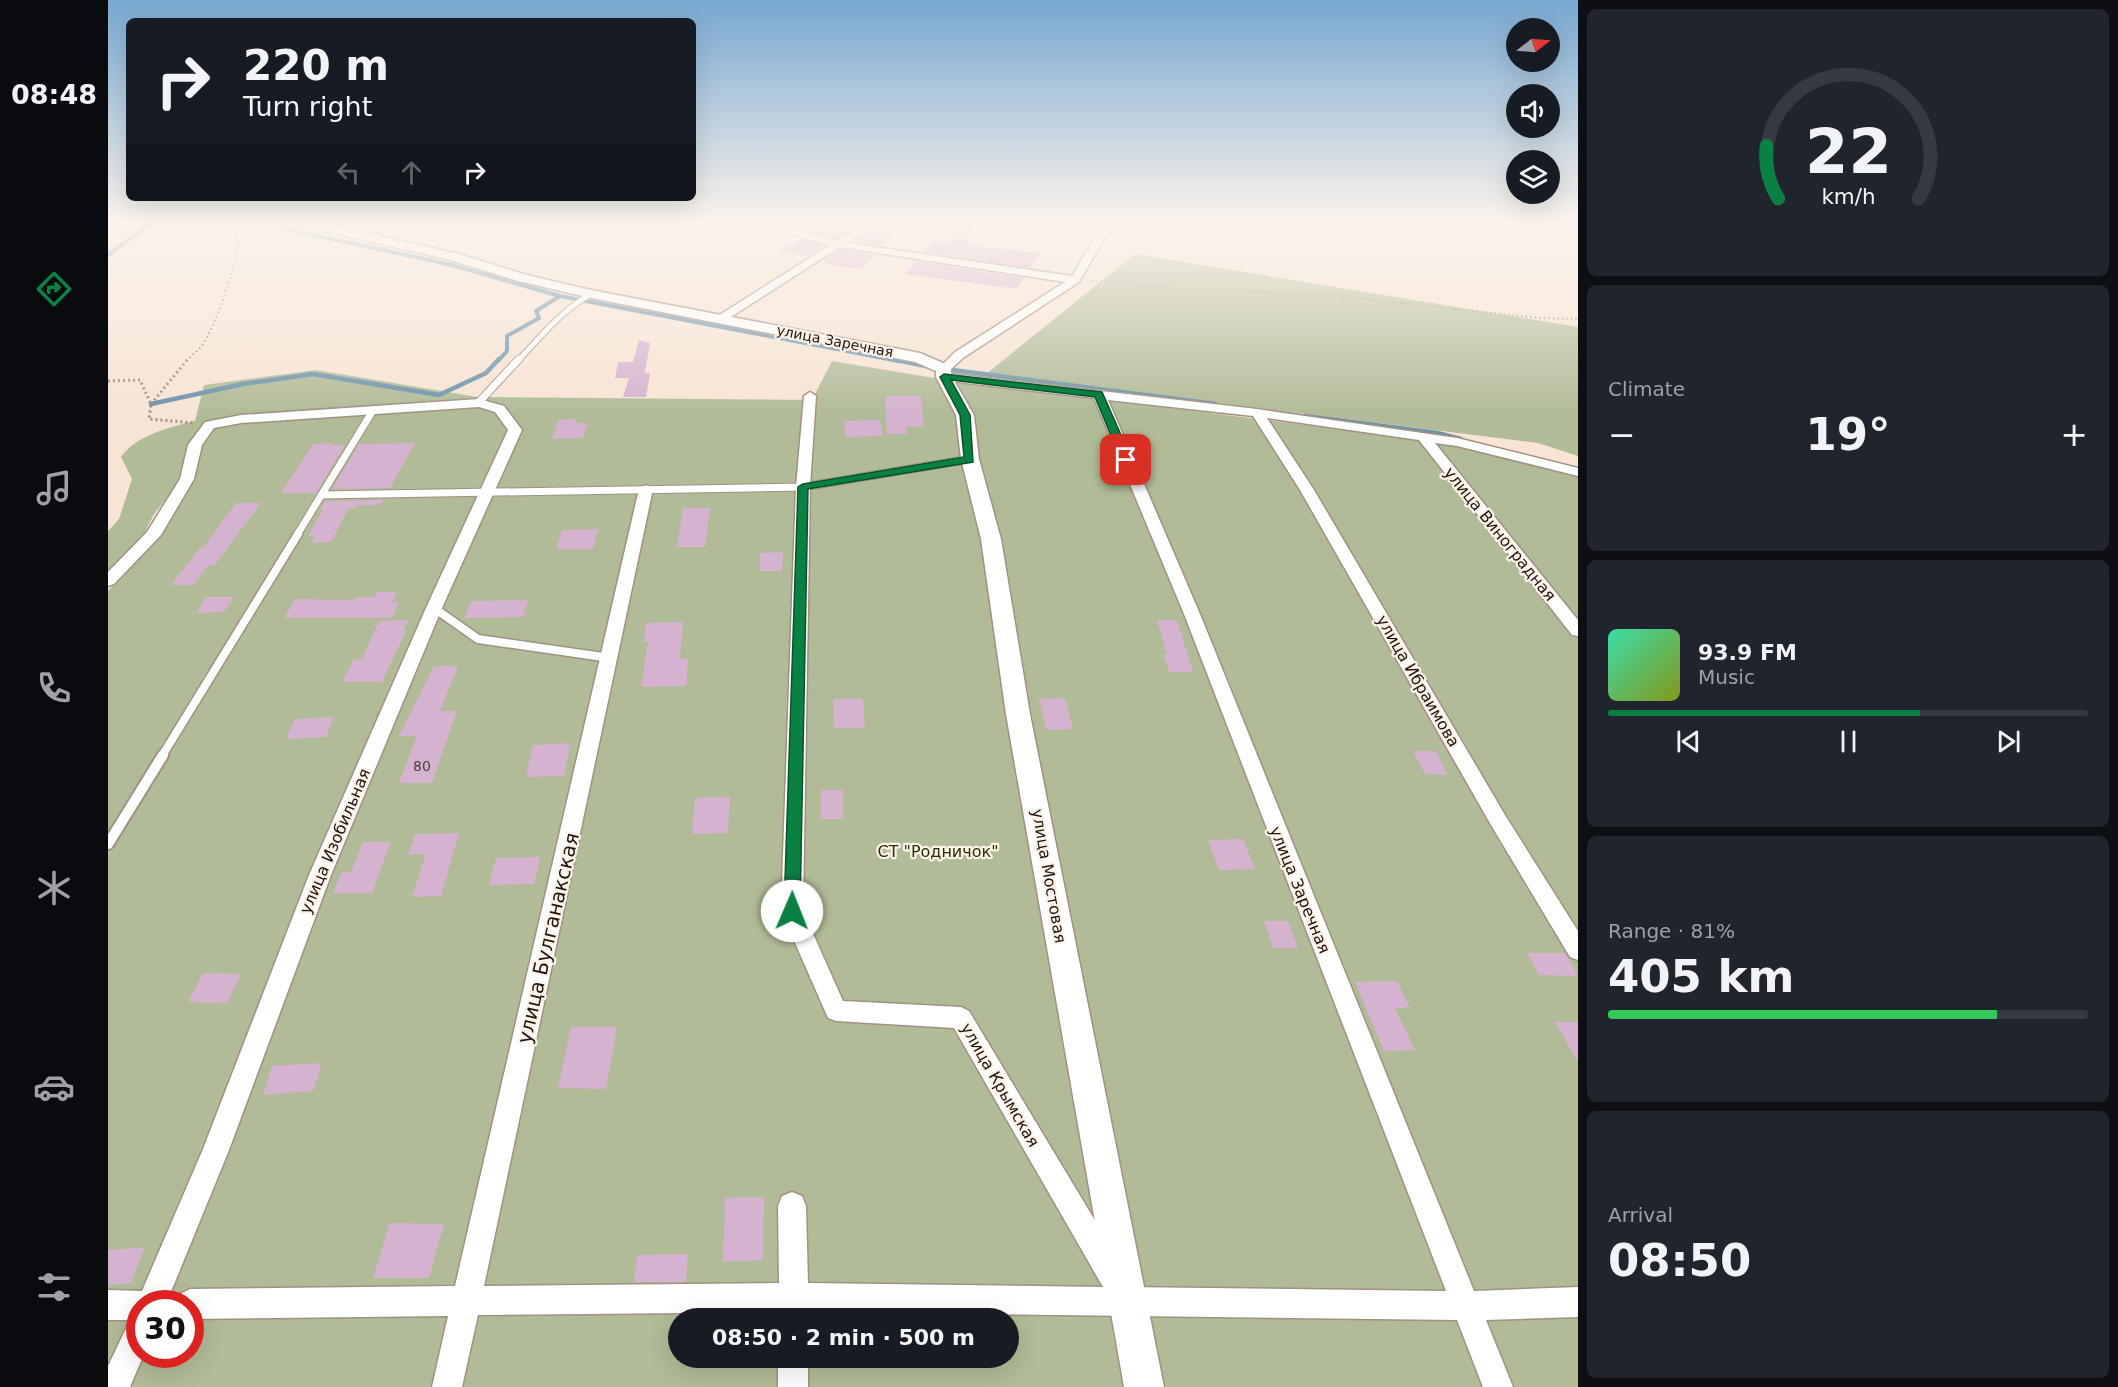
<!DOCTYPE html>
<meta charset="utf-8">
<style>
:root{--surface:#171b24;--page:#20242c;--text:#f1f3f6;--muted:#9ea1a6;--line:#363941;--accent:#0b8043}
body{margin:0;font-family:"DejaVu Sans",sans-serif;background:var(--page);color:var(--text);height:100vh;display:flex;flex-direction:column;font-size:22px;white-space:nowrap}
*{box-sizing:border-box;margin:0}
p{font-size:20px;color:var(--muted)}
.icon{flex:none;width:33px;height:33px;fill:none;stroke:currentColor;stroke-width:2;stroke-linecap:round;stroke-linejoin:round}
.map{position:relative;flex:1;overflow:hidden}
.sheet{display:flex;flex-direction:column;gap:9px;padding:9px;background:#0d0f14;width:540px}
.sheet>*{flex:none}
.banner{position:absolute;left:18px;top:18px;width:570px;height:183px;border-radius:9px;box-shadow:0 6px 24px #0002;background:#171b24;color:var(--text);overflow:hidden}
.needle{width:39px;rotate:73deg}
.tools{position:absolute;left:1398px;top:18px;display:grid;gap:12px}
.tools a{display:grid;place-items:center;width:54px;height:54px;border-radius:50%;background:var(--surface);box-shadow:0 6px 24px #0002;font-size:30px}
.speed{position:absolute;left:18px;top:1290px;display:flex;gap:12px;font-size:30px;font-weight:700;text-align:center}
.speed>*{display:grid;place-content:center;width:78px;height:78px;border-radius:50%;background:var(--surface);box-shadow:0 6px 24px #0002;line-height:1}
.speed .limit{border:9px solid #d22;background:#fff;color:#111}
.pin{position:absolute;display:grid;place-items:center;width:51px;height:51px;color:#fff;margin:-26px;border-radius:12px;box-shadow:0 3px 9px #0006}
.me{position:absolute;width:66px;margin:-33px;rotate:1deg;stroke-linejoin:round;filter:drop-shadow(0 0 4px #0008)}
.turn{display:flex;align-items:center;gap:21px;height:126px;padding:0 18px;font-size:27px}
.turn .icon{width:78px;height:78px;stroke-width:2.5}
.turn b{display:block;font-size:42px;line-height:51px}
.lanes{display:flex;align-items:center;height:57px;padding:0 18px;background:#0003;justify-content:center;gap:30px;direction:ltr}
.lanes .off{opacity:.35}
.big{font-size:45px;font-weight:700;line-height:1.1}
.sheet .tile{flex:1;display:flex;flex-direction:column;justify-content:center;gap:9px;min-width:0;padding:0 21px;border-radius:9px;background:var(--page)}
.sheet .dial{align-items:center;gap:0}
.dial svg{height:156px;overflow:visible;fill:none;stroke:var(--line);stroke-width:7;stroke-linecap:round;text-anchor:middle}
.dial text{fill:var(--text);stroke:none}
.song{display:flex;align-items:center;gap:18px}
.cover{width:72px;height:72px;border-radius:9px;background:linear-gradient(135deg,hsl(160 70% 55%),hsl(70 70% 35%))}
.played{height:6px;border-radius:3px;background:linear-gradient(90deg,var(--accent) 65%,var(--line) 65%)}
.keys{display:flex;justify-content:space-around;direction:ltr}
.heat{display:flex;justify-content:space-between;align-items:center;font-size:33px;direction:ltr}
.charge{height:9px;border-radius:4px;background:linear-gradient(90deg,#34c759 81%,var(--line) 0)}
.trip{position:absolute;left:560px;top:1308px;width:351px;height:60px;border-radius:30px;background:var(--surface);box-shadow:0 6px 24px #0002;font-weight:700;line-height:60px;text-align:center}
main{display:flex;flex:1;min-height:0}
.tab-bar{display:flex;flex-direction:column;width:108px;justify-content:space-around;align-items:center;background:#090b0e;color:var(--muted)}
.tab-bar .icon{width:42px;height:42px}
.tab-bar .active{color:var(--accent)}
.tab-bar b{font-size:27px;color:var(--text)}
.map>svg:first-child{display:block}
.green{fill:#b1bb97;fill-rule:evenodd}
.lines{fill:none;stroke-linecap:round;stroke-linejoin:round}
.stream-far1{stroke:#6d93ab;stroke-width:4}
.stream{stroke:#6d93ab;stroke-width:4.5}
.building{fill:#d4b2d0}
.lane-far3-casing{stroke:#a29082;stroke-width:7}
.lane-far2-casing{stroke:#a29082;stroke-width:9}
.lane-far1-casing{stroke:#a29082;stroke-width:11}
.lane-casing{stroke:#a29082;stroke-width:14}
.street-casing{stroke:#a29082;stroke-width:3}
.secondary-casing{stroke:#a29082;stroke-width:3}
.path-far1{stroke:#9d8f84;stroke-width:2;stroke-dasharray:1.5 3;stroke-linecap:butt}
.path{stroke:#9d8f84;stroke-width:3;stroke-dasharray:2 3;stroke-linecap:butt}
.lane-far3{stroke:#fff;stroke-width:5}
.lane-far2{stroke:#fff;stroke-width:7}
.lane-far1{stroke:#fff;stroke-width:8}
.lane{stroke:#fff;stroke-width:10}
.street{fill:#fff;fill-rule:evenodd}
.secondary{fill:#fff;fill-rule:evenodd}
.route{fill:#0b8043;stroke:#07532c;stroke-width:1.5}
.labels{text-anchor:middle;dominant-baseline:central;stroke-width:4.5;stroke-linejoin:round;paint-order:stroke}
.far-street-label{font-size:14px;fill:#1c1510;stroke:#fef3ea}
.number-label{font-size:14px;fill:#4a3c40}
.street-label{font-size:16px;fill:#1c1510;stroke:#fef3ea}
.park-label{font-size:16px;fill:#283101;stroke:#fef3ea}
.near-street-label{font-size:20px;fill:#1c1510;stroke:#fef3ea}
</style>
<main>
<nav class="tab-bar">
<b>08:48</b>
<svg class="icon active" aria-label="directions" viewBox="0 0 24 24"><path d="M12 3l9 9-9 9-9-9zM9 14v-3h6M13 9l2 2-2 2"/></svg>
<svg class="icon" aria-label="music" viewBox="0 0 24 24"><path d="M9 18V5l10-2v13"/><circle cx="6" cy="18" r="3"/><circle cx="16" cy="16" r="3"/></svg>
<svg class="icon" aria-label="phone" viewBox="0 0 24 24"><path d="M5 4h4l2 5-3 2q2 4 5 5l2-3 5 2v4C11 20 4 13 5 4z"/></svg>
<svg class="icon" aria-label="climate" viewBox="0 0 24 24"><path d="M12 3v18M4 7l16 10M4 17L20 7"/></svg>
<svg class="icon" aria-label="car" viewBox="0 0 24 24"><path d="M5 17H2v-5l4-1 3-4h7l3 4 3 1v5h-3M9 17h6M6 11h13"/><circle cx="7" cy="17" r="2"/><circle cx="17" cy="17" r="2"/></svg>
<svg class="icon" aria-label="filters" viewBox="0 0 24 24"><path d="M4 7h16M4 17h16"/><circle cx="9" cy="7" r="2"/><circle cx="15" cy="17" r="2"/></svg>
</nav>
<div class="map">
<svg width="1470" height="1387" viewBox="0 0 1470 1387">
<rect width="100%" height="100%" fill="#f7e4d5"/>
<!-- green -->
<path class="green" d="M1027,254l443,73v129l-40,-13 -552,-69z
M724,361l114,19 497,62 135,34v911h-1470v-796l61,-66 11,-43 -26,32 -13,26 -33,30v-39l11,-12 13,-40 -11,-22c15,-22 50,-30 74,-36l9,-36 112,-15 161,27 335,3zM32,1304h50v50h-50zM570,1318h330v40h-330z"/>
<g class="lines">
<!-- stream-far1 -->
<path class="stream-far1" d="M167,222l15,8 158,34 112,32 339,65
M0,255l44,-33
M390,361l9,-10v-15l32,-18 -3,-7 24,-15"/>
<!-- stream -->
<path class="stream" d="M783,359l35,7
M837,369l270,35
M43,404l92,-20 70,-10 126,21 47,-22 13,-14
M1197,416l132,17 24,6"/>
</g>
<!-- building -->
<path class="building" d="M725,222h34l-30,17 -24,-7z
M844,222h18l-2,23 72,8 -10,15 -106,-16 10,-12 17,3z
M765,231l20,2 -11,13 -27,-4z
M692,239l25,7 -17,10 -28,-7z
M732,249l34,6 -13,14 -37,-5 3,-3 -4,-1z
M808,261l108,17 -7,11 -112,-15z
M531,340l11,3 -5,30h5l-4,24h-23l6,-19h-14l3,-16h15z
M777,396h36l3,30 -18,1 1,7h-20z
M468,419l-1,4h13l-5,15 -31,1 6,-19z
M772,420l3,16 -38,1 -1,-16z
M223,443l-1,2h15l-29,48h-35l32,-49z
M307,443l-25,45 -58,1 27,-45z
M275,500l-3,5h-23l-2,3h-6l-18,34 -20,1 4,-7h-7l15,-27h-3l5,-8z
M128,503h25l-47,63h-7l-13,19h-23l29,-37h3z
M575,508h27l-5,39h-28z
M490,529l-5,20h-37l6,-19z
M675,552l-1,19h-22v-18z
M269,592h20l-5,10h7l-7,16h-108l12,-19 58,1 1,-2 19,-1z
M98,597h28l-10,15 -28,1z
M420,600l-5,17 -59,1 7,-17z
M300,620l-5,11h3l-24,51h-40l12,-23h8l17,-38z
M1049,620h20l16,52h-24l-6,-18h4z
M575,622l-3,37h8l-2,27 -45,1 7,-45h-4l2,-19z
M326,666h24l-18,45h17l-25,72h-33l18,-47h-18z
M957,698l8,31 -26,1 -8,-31z
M725,699h30l2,29h-31z
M226,717l-8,20 -40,2 9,-20z
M462,743l-6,33 -38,1 7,-32z
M1305,751h23l12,24 -23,-1z
M713,790h22v29h-22z
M622,797l-2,36 -36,1 3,-36z
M351,833l-18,63 -29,1 14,-43 -18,1 7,-21z
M1135,839l12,30 -36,1 -11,-30z
M255,842h28l-19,51h-39l9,-21h9z
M432,857l-6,27 -45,1 7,-27z
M1156,921h24l10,27h-25z
M1419,953h38l13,23 -39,-1z
M95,973l38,1 -14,29 -39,-1z
M1289,981l13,27h-15l20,42 -31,1 -29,-69z
M1447,1022h23v40z
M463,1027h46l-11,62 -48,-1z
M214,1063l-9,28 -50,4 9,-29z
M656,1197l-1,63 -40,2 2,-64z
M282,1223l54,1 -15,54h-56z
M37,1247l-14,36 -23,2v-35z
M580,1254l-2,28h-52l3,-27z"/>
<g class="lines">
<!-- lane-far3 casing -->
<g class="lane-far3-casing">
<path id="lane-far3" d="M410,361c22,-24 44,-51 73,-67"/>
</g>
<!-- lane-far2 casing -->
<g class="lane-far2-casing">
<path id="lane-far2" d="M371,402l40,-43
M213,495l482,-8 167,-28
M189,535l75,-123"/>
</g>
<!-- lane-far1 casing -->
<g class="lane-far1-casing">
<path id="lane-far1" d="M326,608l44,31 132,19
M54,756l136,-222"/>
</g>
<!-- lane casing -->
<g class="lane-casing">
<path id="lane" d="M0,844l55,-89"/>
</g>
<!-- street casing -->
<g class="street-casing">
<path id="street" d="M641,222h16l72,19 35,-19h12l-36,21 224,33 32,-54h10l-35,60 -116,76 -15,14 -4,1 -6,-4 17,-17 110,-70 -225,-35 -114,73h-8v-4l112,-71z
M836,373l313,36 200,29 121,30v8l-121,-30 -22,-3 143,177v16l-6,-1 -153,-195 -152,-22 47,72 191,325 73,116v29l-8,-3 -79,-132 -191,-335 -47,-74 -145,-16 92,214 274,677 104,-4v30l-92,3 27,67h-30l-26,-67 -649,-8v6h-28l-1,-6 -301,3 -16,72h-30l16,-71 -258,3v-15h-14l4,-10 10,-5 265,-3 184,-797 7,-4 7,4 -169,797 295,-3 -1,-77 4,-10 10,-4 10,4 4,10 2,77 295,4 -149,-259 -118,-7 -8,-3 -47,-107 15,-424 8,-91 6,-4 6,4 -6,91 -7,424 40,90 118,6 8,4 154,256 4,10 -4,10 323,4 -262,-677 -90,-216 -154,-18v-6z
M371,399l25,7 18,24 -80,178 -111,267 -102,275 -63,154h-26v50h4l-14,33h-22v-21l22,-46h-22v-30l34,1 61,-142 106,-274 117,-267 82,-178 -13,-18 -16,-5 -238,16 -27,5 -12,17 -8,34 -33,56 -47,49 -6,2v-14l39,-40 33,-53 8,-34 17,-23 36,-7z
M670,1358h30v29h-30z"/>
</g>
<!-- secondary casing -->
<g class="secondary-casing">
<path id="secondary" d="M189,222h22l140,32 68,21 64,15 329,63 30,13 2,11 22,38 5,44 22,80 29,175 134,673h-40l-118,-673 -25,-175 -20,-80 -5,-44 -20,-38v-6l-21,-9 -324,-64 -73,-17 -68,-21 -151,-35z"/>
</g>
<!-- path-far1 -->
<path class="path-far1" d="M983,281l99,9 127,4 222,24 39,1
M78,361c5,-5 10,-9 14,-13 15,-18 40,-90 37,-112 -1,-8 -6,-10 -12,-14"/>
<!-- path -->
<path class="path" d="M0,381l32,-1 11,24 -2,15 45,4
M43,404l37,-45"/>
<!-- lane-far3 -->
<use href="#lane-far3" class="lane-far3"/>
<!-- lane-far2 -->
<use href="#lane-far2" class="lane-far2"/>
<!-- lane-far1 -->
<use href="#lane-far1" class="lane-far1"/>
<!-- lane -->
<use href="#lane" class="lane"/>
<!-- street -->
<use href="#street" class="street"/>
<!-- secondary -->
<use href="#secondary" class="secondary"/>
</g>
<!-- sky -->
<linearGradient id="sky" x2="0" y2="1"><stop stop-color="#77a7d0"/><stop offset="0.53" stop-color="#fbf3ec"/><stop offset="1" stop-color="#fbf3ec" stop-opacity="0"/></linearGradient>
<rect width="1470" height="416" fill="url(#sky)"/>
<!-- route -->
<path class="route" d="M836,374l158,18 30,68 -6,3 -5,-3 -26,-63 -144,-17 19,35 3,47 -165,27 -8,422 -2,5 -6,2 -6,-2 -2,-5 14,-424 5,-3 161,-27 -4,-42 -20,-38z"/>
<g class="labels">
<!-- far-street labels -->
<g class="far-street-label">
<text transform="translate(727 341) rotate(11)">улица Заречная</text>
</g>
<!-- number labels -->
<g class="number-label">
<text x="314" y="766">80</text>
</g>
<!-- street labels -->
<g class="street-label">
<text transform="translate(1392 534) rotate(51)">улица Виноградная</text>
<text transform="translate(1310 681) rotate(60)">улица Ибраимова</text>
<text transform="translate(227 841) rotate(-67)">улица Изобильная</text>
<text transform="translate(941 876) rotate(80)">улица Мостовая</text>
<text transform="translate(1192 890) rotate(68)">улица Заречная</text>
<text transform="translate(892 1085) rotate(60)">улица Крымская</text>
</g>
<!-- park labels -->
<g class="park-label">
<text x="830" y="851">СТ "Родничок"</text>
</g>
<!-- near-street labels -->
<g class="near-street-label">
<text transform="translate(440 938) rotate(-77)">улица Булганакская</text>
</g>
</g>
</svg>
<div class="tools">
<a><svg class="needle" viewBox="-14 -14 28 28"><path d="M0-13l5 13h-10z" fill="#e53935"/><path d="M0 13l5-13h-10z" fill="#9ea1a6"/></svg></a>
<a><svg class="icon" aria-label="sound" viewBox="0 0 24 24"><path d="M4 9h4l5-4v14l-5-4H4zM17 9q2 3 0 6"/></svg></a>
<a><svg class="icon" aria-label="layers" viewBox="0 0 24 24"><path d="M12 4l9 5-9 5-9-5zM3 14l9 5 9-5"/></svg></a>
</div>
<div class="speed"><div class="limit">30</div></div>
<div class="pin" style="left:1018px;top:460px;background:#d93025"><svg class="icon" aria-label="arrive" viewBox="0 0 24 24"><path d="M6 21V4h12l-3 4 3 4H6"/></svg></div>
<svg class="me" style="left:684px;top:911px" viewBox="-20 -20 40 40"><circle r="19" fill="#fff"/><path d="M0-13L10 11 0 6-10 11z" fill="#0b8043"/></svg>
<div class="trip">08:50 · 2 min · 500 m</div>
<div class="banner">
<div class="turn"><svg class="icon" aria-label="right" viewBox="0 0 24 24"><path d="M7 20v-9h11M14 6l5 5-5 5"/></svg><div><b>220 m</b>Turn right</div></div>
<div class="lanes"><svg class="icon off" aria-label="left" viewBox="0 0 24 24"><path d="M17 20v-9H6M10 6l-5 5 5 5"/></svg><svg class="icon off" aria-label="ahead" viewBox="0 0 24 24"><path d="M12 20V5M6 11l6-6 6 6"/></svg><svg class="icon" aria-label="right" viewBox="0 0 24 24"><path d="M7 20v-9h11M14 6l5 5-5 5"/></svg></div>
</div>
</div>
<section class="sheet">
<div class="tile dial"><svg viewBox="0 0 100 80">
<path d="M14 69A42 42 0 1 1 86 69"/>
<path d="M14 69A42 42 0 0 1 8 42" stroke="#0b8043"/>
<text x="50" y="56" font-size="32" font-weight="700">22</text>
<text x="50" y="72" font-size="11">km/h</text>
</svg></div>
<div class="tile"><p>Climate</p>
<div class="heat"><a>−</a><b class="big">19°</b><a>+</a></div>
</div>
<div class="tile">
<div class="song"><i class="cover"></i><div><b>93.9 FM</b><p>Music</p></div></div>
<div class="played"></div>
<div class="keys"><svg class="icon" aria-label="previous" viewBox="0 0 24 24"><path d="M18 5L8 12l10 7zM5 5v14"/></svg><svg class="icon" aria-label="pause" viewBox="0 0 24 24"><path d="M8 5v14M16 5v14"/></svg><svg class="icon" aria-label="next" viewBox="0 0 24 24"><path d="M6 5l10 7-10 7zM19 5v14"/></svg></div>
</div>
<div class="tile"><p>Range · 81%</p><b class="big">405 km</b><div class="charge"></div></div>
<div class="tile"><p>Arrival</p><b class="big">08:50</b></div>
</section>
</main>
